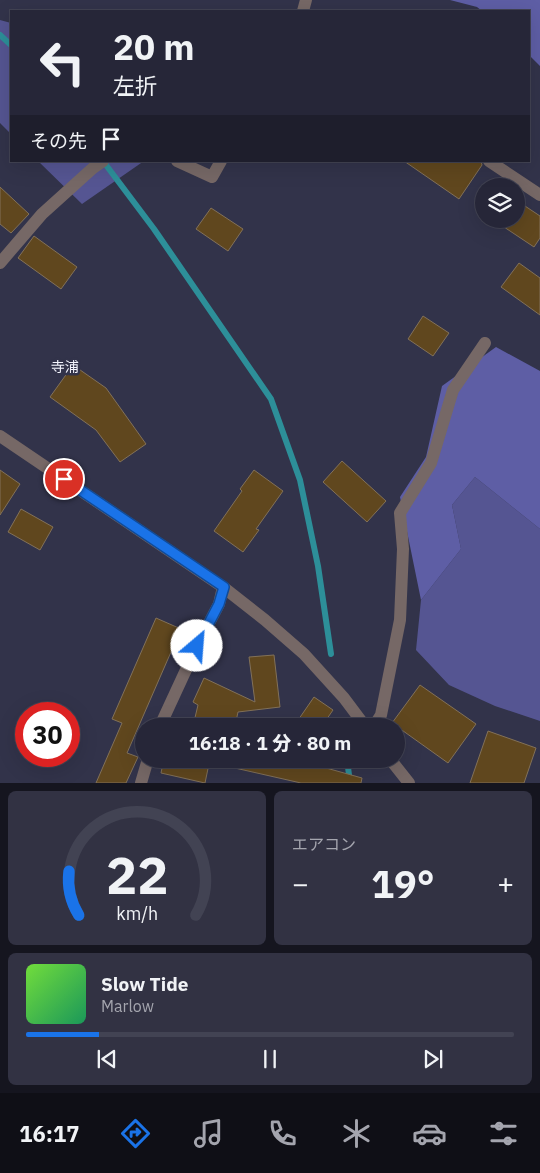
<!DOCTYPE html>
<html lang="ja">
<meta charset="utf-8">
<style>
:root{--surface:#262638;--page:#323243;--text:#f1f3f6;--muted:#a4a5ae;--line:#424353;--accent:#1a73e8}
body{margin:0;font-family:"IBM Plex Sans","Noto Sans JP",sans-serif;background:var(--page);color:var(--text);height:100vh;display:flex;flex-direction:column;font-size:19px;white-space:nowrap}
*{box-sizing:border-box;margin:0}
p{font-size:16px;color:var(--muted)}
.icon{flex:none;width:28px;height:28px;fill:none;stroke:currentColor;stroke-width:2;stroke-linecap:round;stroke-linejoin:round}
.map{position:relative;height:783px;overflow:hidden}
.side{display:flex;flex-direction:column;gap:8px;padding:8px;background:#15151f;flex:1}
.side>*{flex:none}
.banner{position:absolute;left:10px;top:10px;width:520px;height:152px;border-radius:0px;box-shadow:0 5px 20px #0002,0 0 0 1px var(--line);background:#262638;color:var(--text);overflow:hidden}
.buttons{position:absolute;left:475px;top:178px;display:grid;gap:10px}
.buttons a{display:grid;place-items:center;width:50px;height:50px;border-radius:50%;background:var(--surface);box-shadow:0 5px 20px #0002,0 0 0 1px var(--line);font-size:25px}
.speed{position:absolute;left:15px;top:702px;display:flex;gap:10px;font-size:25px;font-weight:700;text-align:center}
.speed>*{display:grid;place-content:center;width:65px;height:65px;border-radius:50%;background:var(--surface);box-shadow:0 5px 20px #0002,0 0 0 1px var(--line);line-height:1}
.speed .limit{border:8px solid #d22;background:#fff;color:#111}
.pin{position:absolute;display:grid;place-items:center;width:42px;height:42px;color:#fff;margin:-21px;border:2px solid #fff;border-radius:50%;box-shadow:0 1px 5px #0007}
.me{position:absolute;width:55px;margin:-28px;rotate:27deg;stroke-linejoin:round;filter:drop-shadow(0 0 4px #0008)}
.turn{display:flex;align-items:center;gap:18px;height:105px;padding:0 20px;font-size:22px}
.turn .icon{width:65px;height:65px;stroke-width:2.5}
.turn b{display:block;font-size:35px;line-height:42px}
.then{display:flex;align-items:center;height:48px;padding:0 20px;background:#0003;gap:10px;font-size:19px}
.big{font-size:38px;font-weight:800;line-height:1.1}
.side .widget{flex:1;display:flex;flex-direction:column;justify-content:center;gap:8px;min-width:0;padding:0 18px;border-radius:8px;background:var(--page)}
.side .dial{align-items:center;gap:0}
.dial svg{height:130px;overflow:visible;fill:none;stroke:var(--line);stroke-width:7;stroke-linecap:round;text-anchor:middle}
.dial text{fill:var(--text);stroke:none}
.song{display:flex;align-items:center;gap:15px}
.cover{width:60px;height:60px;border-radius:8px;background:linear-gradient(135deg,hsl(100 70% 55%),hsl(150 70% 35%))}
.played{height:5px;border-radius:2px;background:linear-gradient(90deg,var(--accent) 15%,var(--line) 15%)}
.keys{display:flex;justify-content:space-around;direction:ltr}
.heat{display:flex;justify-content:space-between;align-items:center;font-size:28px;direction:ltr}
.side .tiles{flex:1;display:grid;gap:8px;grid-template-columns:1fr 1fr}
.widget:last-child{grid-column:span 2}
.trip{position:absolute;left:135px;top:718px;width:270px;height:50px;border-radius:25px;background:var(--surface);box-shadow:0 5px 20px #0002,0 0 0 1px var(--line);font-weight:800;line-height:50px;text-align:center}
.menu{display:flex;height:80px;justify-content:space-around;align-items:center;background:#0f0f16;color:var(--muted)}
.menu .icon{width:35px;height:35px}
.menu .current{color:var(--accent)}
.menu b{font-size:22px;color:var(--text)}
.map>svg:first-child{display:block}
.green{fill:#555592}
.forest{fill:#5e5ea5}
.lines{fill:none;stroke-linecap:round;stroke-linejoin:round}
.stream{stroke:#2d8f99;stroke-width:6}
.building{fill:#60471e;stroke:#827159}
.minor{stroke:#766866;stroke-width:12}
.tertiary{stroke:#766866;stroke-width:12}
.route-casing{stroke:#114b97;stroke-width:12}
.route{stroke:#1a73e8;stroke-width:9}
.labels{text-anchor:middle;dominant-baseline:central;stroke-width:5;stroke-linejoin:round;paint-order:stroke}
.neighbourhood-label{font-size:14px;fill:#f3f4fd;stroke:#32334a}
</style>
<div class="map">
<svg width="540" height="783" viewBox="0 0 540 783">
<rect width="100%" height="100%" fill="#32334a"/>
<!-- green -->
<path class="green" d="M0,20l11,3v111l-11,-11z
M38,161h106l-62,43z
M475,477l65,52v192l-45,-15 -46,-21 -33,-35 5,-50 40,-51 -9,-44z"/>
<!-- forest -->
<path class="forest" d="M450,0h90v66l-11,-11v-44h-47l-5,-4z
M496,347l44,24v158l-65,-52 -23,28 9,44 -40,51 -21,-103 26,-40 16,-71z"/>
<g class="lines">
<!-- stream -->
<path class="stream" d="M0,35l11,10
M103,161l51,68 117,170 29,81 18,86 13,88
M347,759l3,24"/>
</g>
<!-- building -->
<path class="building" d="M404,161h77l1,4 -23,34z
M0,187l29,27 -18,19 -11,-9z
M516,200l24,16v22l-6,9 -42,-28h24z
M211,208l32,21 -15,22 -32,-22z
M34,236l43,31 -16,22 -43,-31z
M519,263l21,15v37l-39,-28z
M423,316l26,17 -16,23 -25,-17z
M73,365l33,23 40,56 -26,18 -24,-32 -46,-33z
M342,461l44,40 -19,21 -44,-40z
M0,470l20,14 -20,31z
M254,470l29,21 -27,38 3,1 -16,22 -29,-21 28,-40 -2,-2z
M21,509l32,18 -13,23 -32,-18z
M156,618l25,11 -54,124 11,4 -12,26h-30l26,-60 -10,-4z
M274,655l6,52 -42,5 -3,14h-42l5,-21 -5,-3 11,-24 51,24 -6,-45z
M420,685l56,39 -28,39 -56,-40z
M314,697l19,13 -11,16h-28z
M488,731l48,17 -12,35h-54z
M164,759h46l-5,24 -44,-10z
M227,759h94l-2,7 43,12 -1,5h-60l-75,-17z"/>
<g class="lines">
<!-- minor -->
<path class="minor" d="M303,11l3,-11
M177,161l35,16 9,-16
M489,161l51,34
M0,263l42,-49 51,-46 10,-7
M160,726l37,-80 22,-42 4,-17
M374,726l7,-11 19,-95 3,-71 -3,-36 31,-50 22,-73 32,-47
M141,783l7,-24"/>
<!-- tertiary -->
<path class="tertiary" d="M0,436l223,151 42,33 39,34 40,44 21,28
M390,759l19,24"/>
</g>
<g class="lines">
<!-- route casing -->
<g class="route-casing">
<path id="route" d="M64,479l160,108 -5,17 -22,42"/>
</g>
<!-- route -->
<use href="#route" class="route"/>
</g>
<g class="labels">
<!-- neighbourhood labels -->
<g class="neighbourhood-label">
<text x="65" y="367">寺浦</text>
</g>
</g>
</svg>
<div class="buttons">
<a><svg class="icon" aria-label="layers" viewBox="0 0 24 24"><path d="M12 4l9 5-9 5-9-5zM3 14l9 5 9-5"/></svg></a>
</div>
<div class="speed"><div class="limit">30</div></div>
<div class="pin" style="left:64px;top:479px;background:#d93025"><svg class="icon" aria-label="arrive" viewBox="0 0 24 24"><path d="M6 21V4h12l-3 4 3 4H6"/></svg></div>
<svg class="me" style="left:197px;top:646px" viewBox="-20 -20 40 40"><circle r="19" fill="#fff"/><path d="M0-13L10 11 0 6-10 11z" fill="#1a73e8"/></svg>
<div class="trip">16:18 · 1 分 · 80 m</div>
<div class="banner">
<div class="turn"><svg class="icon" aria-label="left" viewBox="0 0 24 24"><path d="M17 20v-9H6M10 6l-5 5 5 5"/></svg><div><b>20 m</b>左折</div></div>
<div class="then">その先<svg class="icon" aria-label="arrive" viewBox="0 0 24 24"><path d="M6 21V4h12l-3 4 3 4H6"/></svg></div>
</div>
</div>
<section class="side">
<div class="tiles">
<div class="widget dial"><svg viewBox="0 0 100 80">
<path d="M14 69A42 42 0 1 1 86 69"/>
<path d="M14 69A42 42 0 0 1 8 42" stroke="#1a73e8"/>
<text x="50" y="56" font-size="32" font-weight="700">22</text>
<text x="50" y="72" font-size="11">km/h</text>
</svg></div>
<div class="widget"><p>エアコン</p>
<div class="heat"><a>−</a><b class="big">19°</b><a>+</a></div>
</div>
<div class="widget">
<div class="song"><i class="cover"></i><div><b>Slow Tide</b><p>Marlow</p></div></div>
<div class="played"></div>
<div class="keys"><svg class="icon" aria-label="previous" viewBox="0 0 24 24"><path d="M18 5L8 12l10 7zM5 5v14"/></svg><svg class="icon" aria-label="pause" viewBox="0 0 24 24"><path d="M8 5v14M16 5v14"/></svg><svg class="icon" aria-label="next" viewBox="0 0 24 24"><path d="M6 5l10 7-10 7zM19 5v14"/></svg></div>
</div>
</div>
</section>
<nav class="menu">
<b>16:17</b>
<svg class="icon current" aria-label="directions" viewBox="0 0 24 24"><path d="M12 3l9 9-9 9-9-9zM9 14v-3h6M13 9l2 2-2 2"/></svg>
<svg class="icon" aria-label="music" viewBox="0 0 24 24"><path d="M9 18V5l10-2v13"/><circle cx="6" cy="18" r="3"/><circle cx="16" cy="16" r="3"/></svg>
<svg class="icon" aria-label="phone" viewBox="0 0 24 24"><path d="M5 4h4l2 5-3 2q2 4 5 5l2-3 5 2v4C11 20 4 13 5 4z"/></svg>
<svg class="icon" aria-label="climate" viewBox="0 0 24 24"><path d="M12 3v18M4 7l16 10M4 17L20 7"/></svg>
<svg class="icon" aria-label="car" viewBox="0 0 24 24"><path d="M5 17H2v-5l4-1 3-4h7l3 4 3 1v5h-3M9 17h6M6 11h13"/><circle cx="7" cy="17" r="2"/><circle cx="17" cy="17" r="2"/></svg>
<svg class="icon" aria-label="filters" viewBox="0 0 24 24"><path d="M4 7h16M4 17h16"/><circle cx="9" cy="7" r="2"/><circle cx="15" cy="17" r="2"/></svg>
</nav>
